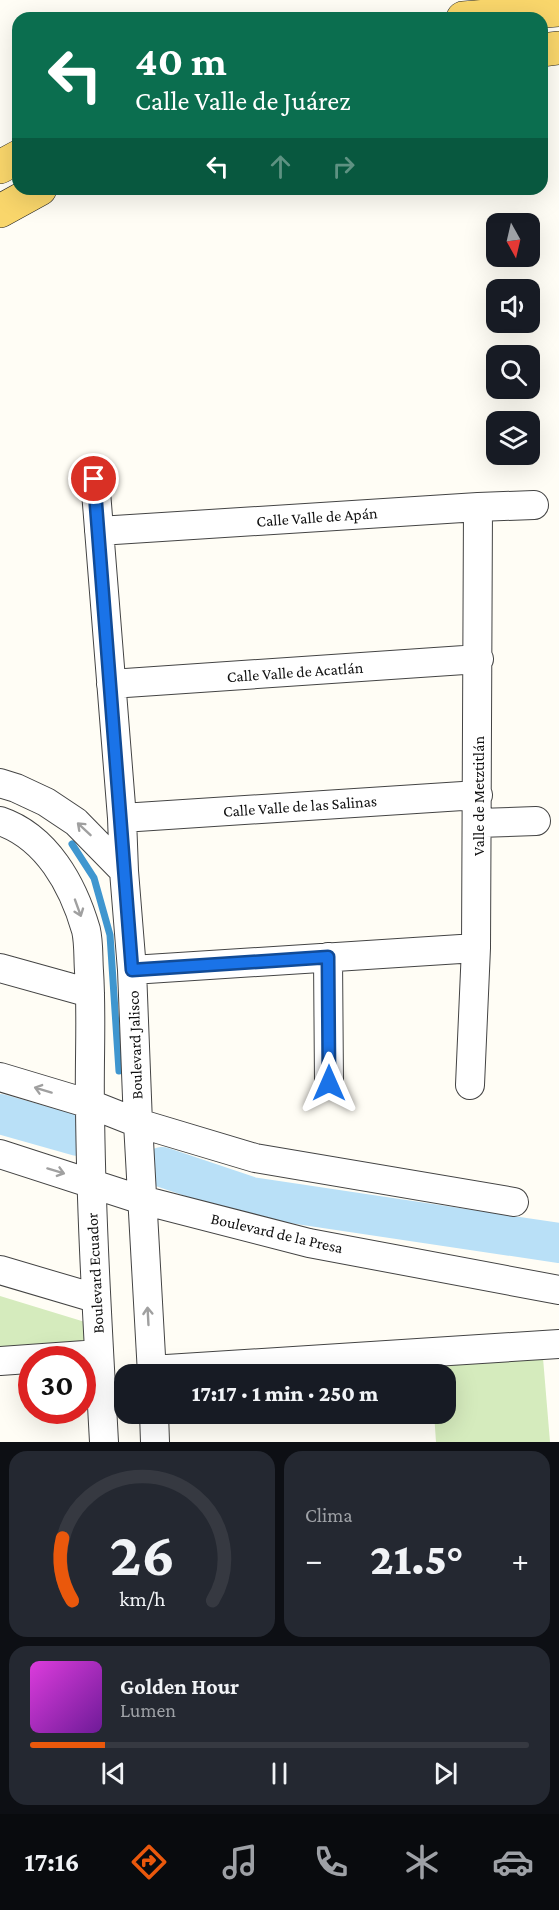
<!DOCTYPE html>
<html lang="es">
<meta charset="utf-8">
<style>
:root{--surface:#171b24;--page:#242831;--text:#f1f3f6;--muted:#9ea1a6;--line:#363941;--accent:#ea580c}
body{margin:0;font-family:"Crimson Pro",serif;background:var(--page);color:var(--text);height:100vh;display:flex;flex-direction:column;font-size:22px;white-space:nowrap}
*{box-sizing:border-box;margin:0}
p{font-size:20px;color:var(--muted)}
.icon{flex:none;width:33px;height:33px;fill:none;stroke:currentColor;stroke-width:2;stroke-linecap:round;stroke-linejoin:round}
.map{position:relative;height:1442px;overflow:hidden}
.sheet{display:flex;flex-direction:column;gap:9px;padding:9px;background:#0d0f14;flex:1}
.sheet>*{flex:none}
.hud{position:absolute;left:12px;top:12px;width:536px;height:183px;border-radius:18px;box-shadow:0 6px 24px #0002;background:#0b6e4f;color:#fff;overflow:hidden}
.needle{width:39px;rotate:172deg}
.fabs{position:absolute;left:486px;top:213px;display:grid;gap:12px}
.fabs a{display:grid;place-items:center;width:54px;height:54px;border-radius:12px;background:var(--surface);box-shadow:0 6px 24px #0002;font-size:30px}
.speed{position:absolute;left:18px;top:1346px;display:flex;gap:12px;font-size:30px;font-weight:700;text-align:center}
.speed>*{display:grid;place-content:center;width:78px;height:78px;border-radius:50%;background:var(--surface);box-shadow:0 6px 24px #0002;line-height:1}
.speed .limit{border:9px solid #d22;background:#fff;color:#111}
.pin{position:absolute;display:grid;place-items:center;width:51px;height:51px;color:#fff;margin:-26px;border:3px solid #fff;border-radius:50%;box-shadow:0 2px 6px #0007}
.me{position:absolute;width:66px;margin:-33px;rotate:0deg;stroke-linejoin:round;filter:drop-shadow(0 0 4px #0008)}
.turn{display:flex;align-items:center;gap:21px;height:126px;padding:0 24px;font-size:27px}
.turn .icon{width:78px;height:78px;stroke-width:2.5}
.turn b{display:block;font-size:42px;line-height:51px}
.lanes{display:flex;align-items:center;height:57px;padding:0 24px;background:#0003;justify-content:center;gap:30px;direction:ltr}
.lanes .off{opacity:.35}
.big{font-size:45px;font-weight:800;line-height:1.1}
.sheet .widget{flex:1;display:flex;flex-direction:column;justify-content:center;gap:9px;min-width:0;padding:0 21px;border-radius:18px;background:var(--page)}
.sheet .dial{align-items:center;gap:0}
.dial svg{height:156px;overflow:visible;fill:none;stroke:var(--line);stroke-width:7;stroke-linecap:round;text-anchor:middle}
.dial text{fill:var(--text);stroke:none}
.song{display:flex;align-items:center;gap:18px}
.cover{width:72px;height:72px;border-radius:9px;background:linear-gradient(135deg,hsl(300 70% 55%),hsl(280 70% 35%))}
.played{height:6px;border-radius:3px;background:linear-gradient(90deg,var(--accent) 15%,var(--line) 15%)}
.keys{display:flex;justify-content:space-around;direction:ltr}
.heat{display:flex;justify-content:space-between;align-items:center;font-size:33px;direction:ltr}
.sheet .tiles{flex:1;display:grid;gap:9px;grid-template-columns:1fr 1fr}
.widget:last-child{grid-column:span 2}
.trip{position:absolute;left:114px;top:1364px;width:342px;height:60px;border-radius:18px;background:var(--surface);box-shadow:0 6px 24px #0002;font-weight:800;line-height:60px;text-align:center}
.dock{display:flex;height:96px;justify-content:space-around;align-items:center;background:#090b0e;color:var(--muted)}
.dock .icon{width:42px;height:42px}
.dock .on{color:var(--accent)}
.dock b{font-size:27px;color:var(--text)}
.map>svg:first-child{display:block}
.green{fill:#d5ebbd}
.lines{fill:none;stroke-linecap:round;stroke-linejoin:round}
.stream{stroke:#3f96cf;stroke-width:7}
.river{stroke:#b9e0f7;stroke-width:40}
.minor-casing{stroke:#444;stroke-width:30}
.major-casing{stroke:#222;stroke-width:34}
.minor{stroke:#fff;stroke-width:28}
.major{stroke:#f9d66b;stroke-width:33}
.oneway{stroke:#a0a0a0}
.route-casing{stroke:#114b97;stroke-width:15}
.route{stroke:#1a73e8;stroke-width:10}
.labels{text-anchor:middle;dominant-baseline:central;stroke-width:6;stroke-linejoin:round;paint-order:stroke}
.street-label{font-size:16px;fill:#111;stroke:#fff}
</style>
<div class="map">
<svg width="559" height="1442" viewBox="0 0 559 1442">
<rect width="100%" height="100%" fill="#fffdf5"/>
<!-- green -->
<path class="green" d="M0,1296l85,26 2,21 -87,6z
M543,1358l7,84h-114l-2,-29h12v-39h-14l-1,-10z"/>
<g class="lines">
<!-- stream -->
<path class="stream" d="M72,844l22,34 16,57 9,136
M45,1127l17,-7"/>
<!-- river -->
<path class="river" d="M0,1114l78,22
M162,1167l89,30 308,46"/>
<!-- minor casing -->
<g class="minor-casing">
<path id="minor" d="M95,479l27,339 2,53
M99,531l379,-24 56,-2
M111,684l368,-25
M0,783l16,5 30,14 30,20 48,49 8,99 6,153 14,251
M122,818l356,-23
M0,821c47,16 73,64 86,109 3,13 2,28 3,41 3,45 0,91 1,136 1,112 8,223 14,335
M478,823l58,-2
M328,957l1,126
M0,968l90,25
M132,970l344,-22
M0,1077l90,27 48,19 117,35 259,44
M470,1085l6,-137 2,-441
M0,1154l142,46 167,43 250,47
M0,1270l95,28
M0,1361l99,-7
M151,1370l408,-26
M154,1413l1,29"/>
</g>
<!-- major casing -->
<g class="major-casing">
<path id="major" d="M463,18l96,-8
M542,50l17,-2
M0,167l18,-10
M0,211l40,-22"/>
</g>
<!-- minor -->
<use href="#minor" class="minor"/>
<!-- major -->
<use href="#major" class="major"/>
</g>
<!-- one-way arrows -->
<defs><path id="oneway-shaft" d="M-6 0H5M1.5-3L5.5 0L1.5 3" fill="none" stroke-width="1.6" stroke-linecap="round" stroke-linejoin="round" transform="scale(1.5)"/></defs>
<g class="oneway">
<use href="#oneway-shaft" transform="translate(84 829) rotate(-137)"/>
<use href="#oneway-shaft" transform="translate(78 908) rotate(70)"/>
<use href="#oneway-shaft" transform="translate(43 1090) rotate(-163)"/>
<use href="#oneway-shaft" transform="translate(56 1171) rotate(17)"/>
<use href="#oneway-shaft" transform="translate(148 1316) rotate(-93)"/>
</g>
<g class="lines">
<!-- route casing -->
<g class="route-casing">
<path id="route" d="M94,479l38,491 196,-13 1,126"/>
</g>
<!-- route -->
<use href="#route" class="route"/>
</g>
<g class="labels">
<!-- street labels -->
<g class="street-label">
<text transform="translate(317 517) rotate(-4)">Calle Valle de Apán</text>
<text transform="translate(295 672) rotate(-4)">Calle Valle de Acatlán</text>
<text transform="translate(478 796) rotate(-90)">Valle de Metztitlán</text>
<text transform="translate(300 806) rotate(-4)">Calle Valle de las Salinas</text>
<text transform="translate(135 1045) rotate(-92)">Boulevard Jalisco</text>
<text transform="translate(277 1233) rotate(13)">Boulevard de la Presa</text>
<text transform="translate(95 1273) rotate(-93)">Boulevard Ecuador</text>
</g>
</g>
</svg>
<div class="fabs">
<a><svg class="needle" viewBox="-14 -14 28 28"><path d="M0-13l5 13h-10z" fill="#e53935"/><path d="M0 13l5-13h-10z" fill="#9ea1a6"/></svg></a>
<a><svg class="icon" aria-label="sound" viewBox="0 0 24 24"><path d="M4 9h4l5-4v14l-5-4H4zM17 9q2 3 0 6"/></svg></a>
<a><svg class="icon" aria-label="search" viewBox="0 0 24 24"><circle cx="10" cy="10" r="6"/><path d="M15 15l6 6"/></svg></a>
<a><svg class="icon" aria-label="layers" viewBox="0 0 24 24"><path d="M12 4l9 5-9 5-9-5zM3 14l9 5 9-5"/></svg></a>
</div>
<div class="speed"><div class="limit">30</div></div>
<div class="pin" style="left:94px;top:479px;background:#d93025"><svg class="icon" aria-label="arrive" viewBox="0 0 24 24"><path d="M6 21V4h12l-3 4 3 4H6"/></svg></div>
<svg class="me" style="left:329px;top:1083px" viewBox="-20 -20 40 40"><path d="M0-17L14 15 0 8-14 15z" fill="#1a73e8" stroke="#fff" stroke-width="4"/></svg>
<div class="trip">17:17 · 1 min · 250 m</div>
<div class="hud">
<div class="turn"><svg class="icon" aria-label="left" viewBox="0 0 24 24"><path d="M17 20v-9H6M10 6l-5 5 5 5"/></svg><div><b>40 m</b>Calle Valle de Juárez</div></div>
<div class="lanes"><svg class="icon" aria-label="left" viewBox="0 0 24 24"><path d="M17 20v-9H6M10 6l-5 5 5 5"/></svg><svg class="icon off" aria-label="ahead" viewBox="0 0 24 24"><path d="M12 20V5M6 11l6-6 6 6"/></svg><svg class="icon off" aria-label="right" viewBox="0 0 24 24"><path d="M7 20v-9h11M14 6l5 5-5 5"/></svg></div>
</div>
</div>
<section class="sheet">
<div class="tiles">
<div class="widget dial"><svg viewBox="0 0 100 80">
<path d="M14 69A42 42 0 1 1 86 69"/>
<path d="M14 69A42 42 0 0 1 9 37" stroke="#ea580c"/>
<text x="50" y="56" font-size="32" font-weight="700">26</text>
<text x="50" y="72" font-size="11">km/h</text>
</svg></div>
<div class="widget"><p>Clima</p>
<div class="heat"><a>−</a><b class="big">21.5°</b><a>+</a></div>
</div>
<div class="widget">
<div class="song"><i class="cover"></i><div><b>Golden Hour</b><p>Lumen</p></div></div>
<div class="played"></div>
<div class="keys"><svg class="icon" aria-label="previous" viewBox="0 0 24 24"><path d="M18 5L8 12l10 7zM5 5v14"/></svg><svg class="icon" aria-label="pause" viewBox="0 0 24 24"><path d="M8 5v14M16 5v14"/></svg><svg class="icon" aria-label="next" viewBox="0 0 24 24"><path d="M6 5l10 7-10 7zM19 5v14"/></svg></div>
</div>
</div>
</section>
<nav class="dock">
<b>17:16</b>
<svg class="icon on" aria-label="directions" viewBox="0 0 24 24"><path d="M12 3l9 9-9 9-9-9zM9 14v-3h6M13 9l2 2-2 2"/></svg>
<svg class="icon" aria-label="music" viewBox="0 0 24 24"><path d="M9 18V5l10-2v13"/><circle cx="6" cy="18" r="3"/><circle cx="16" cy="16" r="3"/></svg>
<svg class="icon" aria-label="phone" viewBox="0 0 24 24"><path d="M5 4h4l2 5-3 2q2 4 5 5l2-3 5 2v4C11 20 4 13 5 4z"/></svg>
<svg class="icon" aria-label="climate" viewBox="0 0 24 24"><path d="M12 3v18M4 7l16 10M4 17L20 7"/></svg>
<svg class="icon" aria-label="car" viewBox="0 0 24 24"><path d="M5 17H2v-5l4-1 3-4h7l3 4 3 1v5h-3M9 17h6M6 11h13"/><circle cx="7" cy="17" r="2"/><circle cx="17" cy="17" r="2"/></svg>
</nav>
